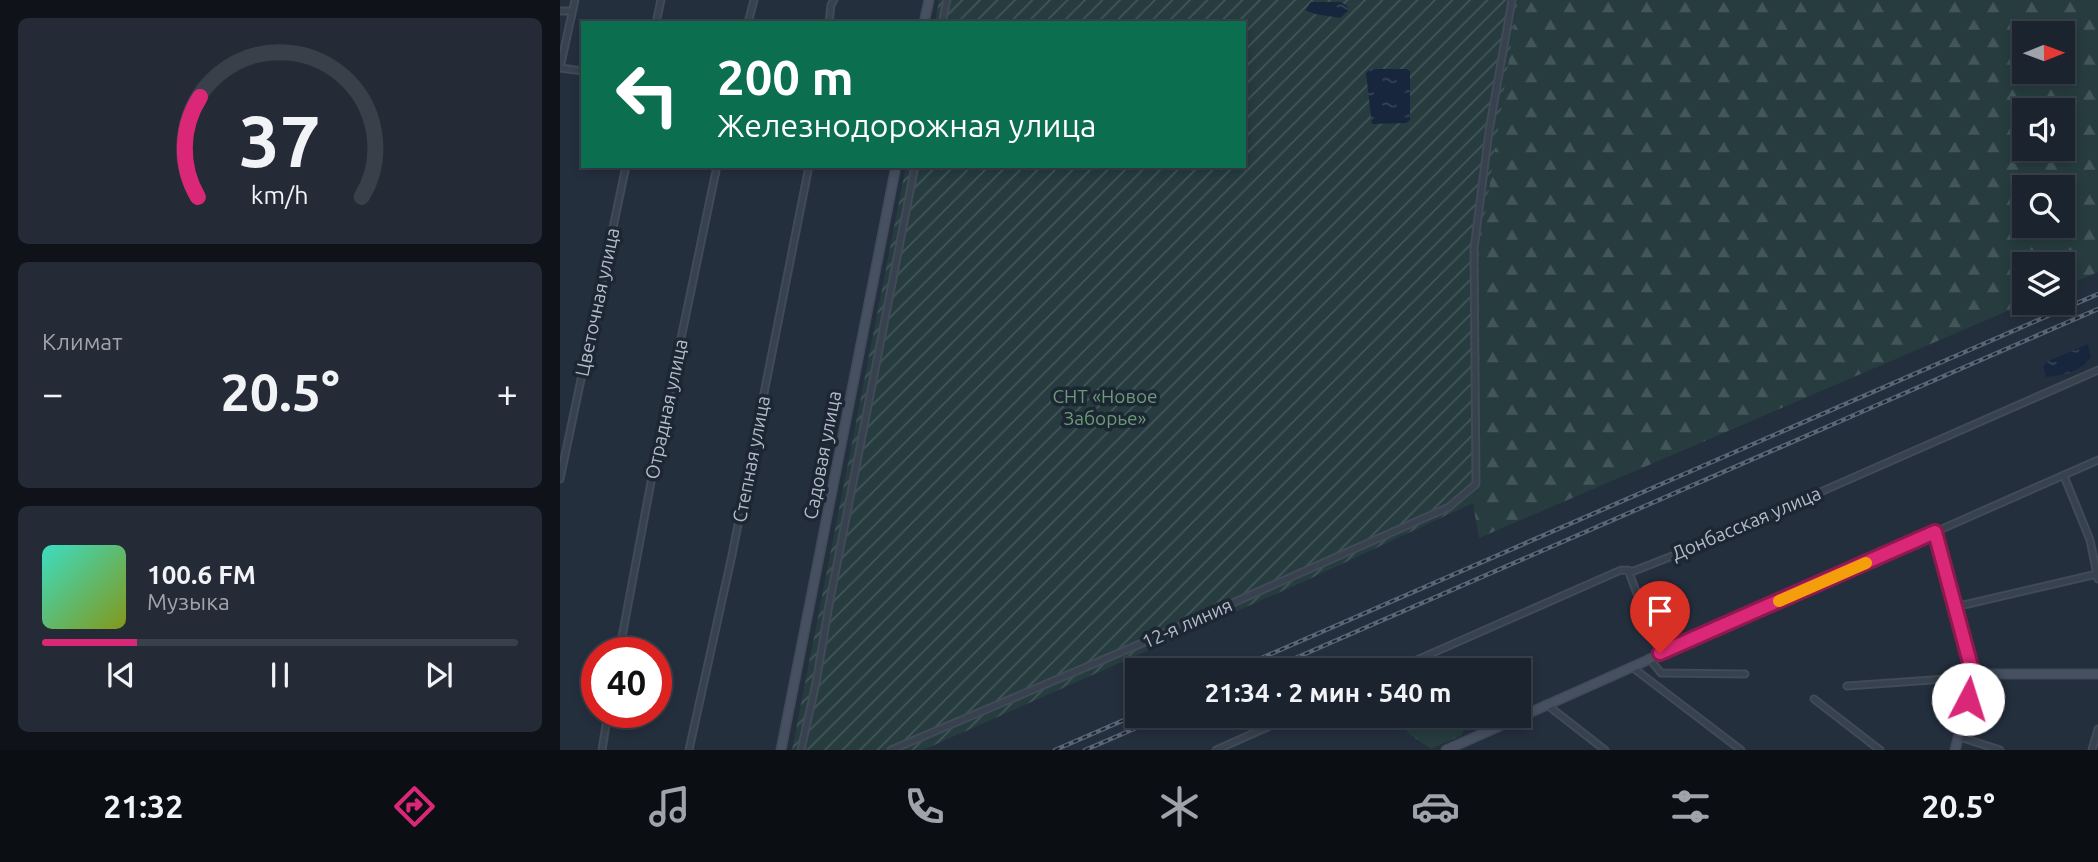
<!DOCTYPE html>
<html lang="ru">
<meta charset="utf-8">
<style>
:root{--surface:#1b232e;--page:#242b36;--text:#f1f3f6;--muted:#a0a4aa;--line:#39404a;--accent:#db2777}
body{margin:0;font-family:Ubuntu,sans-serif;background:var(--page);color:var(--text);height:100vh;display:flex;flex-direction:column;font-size:26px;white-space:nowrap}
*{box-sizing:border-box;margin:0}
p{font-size:23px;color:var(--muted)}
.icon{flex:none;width:38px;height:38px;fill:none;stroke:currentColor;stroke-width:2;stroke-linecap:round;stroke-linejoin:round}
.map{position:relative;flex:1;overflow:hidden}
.side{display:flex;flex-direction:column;gap:18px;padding:18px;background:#0f1319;width:560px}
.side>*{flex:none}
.guide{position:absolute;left:21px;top:21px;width:665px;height:147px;border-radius:0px;box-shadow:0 4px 10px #0003,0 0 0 2px var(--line);background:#0b6e4f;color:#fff;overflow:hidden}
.needle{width:46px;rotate:89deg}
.buttons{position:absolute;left:1452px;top:21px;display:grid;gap:14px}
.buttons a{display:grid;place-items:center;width:63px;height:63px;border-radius:0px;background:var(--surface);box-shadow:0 4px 10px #0003,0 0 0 2px var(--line);font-size:35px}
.speed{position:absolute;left:21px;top:637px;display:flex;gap:14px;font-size:35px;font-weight:700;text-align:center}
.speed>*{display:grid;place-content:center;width:91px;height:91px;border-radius:50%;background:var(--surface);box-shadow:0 4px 10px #0003,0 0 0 2px var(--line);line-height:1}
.speed .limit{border:10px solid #d22;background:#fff;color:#111}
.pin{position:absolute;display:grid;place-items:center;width:60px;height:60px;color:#fff;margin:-72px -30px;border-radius:50% 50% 50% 0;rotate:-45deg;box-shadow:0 0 7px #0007}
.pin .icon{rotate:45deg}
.me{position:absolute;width:77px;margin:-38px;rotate:5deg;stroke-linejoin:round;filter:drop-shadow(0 0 5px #0008)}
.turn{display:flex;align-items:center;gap:24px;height:147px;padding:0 21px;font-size:32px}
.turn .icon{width:91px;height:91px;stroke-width:2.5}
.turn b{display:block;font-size:49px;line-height:60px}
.big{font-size:52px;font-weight:600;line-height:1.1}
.side .card{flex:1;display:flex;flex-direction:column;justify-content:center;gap:10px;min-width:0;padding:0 24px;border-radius:10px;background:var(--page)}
.side .dial{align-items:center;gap:0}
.dial svg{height:182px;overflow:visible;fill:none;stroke:var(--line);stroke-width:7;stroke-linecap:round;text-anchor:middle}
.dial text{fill:var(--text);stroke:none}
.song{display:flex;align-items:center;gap:21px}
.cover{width:84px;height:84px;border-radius:10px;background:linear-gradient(135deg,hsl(170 70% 55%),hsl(70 70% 35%))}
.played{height:7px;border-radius:4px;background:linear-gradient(90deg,var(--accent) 20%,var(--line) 20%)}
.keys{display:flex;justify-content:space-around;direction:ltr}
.heat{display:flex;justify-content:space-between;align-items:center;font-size:38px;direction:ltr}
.trip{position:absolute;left:565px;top:658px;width:406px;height:70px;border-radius:0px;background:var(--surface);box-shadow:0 4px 10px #0003,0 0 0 2px var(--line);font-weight:600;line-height:70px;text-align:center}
.tab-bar{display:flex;height:112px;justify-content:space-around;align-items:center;background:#0b0e12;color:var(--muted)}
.tab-bar .icon{width:49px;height:49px}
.tab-bar .on{color:var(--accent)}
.tab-bar b{font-size:32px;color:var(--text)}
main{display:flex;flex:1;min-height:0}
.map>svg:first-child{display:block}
.forest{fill:url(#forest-firs);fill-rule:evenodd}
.garden{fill:url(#garden-furrows)}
.water{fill:url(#water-ripples)}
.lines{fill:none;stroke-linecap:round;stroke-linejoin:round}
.street-casing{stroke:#414a57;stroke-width:9}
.secondary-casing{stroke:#414a57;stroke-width:11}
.street{stroke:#38414e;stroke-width:5}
.secondary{stroke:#465061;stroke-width:8}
.rail-casing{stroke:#5a6575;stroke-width:4.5}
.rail{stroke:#1d2633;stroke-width:2;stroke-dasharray:5;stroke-linecap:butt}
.route-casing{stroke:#8e194d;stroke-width:18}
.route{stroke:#db2777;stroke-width:12}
.slow{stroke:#f59e0b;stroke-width:12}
.labels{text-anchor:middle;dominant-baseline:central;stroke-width:7;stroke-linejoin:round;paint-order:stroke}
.street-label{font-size:19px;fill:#b4bcc9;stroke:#1d2633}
.park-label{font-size:19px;fill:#6b9a76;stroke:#1d2633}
</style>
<main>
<section class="side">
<div class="card dial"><svg viewBox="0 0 100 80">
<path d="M14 69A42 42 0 1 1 86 69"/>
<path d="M14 69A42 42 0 0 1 15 25" stroke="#db2777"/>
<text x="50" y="56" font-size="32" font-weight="700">37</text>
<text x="50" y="72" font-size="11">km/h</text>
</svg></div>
<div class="card"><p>Климат</p>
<div class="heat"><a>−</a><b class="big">20.5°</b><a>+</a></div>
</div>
<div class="card">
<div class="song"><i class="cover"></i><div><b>100.6 FM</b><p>Музыка</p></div></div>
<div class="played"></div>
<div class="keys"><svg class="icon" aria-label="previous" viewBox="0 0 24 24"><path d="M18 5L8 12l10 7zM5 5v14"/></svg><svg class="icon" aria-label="pause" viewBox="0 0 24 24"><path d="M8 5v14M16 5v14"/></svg><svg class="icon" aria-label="next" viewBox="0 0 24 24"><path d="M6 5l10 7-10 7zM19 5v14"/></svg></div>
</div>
</section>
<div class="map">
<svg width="1538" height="750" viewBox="0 0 1538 750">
<defs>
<pattern id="forest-firs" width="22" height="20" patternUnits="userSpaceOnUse" patternTransform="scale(1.75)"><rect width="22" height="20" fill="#263c3f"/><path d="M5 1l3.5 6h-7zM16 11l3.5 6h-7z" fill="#435659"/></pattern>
<pattern id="garden-furrows" width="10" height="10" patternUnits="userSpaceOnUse" patternTransform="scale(1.75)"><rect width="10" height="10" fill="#263c3f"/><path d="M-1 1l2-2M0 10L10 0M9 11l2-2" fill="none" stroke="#435659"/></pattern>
<pattern id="water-ripples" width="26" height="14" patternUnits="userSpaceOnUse" patternTransform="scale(1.75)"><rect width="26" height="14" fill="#17263c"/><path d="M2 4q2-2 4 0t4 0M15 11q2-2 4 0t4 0" fill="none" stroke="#364457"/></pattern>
</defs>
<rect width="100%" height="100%" fill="#242f3e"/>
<!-- forest -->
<path class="forest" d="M958,0h580v272l-35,15v-23h-38l1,39 -547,235 -6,-35 7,-20 -1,-229zM1465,33h38v39h-38zM1465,110h38v39h-38zM1465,187h38v39h-38z
M840,716h40l8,7 17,1 -3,11 -31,14 -23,-16z"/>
<!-- garden -->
<path class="garden" d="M379,0h579l-39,254 1,229 -7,20 -168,78 -382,169h-131l114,-584h338v-143h-309z"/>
<!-- water -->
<path class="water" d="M751,2h30l6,4 1,5 -8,7 -25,-4 -10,-4z
M811,69h36l3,2v49l-4,3 -34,1 -6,-51z
M1528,344l3,13c-9,14 -29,19 -45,20l-3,-11 5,-5z"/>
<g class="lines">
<!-- street casing -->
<g class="street-casing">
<path id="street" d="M15,0l-15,68 23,3
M0,11h12
M96,23l5,-23
M188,23l6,-23
M269,23l2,-18 3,-5
M382,23l5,-23
M1504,476l26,64 8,39
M0,479l66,-313
M1375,532l163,-72
M1068,570l32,84
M1395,607l142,-33
M59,653l32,-171 66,-316
M1089,658l12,15 84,1
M1072,667l109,83
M834,670l227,-100 13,1 61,-24 403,-177
M1287,686l99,-7 27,1
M1254,699l66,51
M986,704l59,46
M1400,737l40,13
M42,750l6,-38
M129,750l43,-195 77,-389
M241,750l15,-67 13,-78 86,-439
M331,750l256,-109 302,-134 27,-23 -2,-235 15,-118 23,-131
M656,750l76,-34
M1532,750l6,-21"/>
</g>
<!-- secondary casing -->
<g class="secondary-casing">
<path id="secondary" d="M364,23l5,-23
M1414,674h124
M221,750l115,-584
M886,750l489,-218 39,142 -19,76"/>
</g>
<!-- street -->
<use href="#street" class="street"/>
<!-- secondary -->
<use href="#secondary" class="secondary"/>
<!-- rail casing -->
<g class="rail-casing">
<path id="rail" d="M674,670l864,-376
M708,670l830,-361
M495,750l83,-36
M525,750l79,-34"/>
</g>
<!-- rail -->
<use href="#rail" class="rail"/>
</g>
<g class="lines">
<!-- route casing -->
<g class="route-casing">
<path id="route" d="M1100,653l275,-121 38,142 -5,25"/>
</g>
<!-- route -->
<use href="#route" class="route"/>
<!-- slow -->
<path class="slow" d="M1219,601l87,-38"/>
</g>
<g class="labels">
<!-- street labels -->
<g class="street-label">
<text transform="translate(37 302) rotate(-78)">Цветочная улица</text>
<text transform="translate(106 409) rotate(-78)">Отрадная улица</text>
<text transform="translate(262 455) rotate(-79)">Садовая улица</text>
<text transform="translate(191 459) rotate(-79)">Степная улица</text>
<text transform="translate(1186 523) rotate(-23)">Донбасская улица</text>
<text transform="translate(627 623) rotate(-24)">12-я линия</text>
</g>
<!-- park labels -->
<g class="park-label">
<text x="545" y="396">СНТ «Новое<tspan x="545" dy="22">Заборье»</tspan></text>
</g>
</g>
</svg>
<div class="buttons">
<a><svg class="needle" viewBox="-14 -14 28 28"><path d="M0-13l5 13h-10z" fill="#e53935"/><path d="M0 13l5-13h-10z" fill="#a0a4aa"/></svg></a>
<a><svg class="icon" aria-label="sound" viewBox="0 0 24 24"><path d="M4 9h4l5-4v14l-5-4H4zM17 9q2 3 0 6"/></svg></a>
<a><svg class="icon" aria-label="search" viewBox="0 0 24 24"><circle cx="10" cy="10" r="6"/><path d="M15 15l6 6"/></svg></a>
<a><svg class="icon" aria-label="layers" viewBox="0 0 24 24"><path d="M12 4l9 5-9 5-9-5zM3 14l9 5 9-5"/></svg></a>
</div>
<div class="speed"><div class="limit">40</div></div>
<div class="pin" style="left:1100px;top:653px;background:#d93025"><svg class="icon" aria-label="arrive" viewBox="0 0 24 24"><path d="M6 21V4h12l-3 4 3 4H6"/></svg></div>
<svg class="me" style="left:1408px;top:699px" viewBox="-20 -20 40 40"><circle r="19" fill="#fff"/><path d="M0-13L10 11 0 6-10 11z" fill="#db2777"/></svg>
<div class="trip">21:34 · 2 мин · 540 m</div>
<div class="guide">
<div class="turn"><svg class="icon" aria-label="left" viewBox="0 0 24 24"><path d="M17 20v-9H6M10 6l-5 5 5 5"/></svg><div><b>200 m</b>Железнодорожная улица</div></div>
</div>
</div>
</main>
<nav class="tab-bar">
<b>21:32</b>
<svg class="icon on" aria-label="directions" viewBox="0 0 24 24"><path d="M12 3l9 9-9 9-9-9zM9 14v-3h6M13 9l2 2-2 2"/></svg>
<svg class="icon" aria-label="music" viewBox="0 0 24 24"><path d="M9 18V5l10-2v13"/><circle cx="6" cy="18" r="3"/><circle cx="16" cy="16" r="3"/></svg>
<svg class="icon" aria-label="phone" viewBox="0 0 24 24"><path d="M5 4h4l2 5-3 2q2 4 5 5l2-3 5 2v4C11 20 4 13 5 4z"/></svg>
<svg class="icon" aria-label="climate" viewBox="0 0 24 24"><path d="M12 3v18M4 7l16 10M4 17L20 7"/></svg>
<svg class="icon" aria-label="car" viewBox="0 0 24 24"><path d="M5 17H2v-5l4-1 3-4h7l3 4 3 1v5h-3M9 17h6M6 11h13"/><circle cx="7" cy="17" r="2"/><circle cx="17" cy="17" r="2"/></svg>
<svg class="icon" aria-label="filters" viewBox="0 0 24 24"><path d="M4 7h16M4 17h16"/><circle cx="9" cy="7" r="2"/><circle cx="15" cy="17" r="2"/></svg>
<b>20.5°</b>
</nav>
